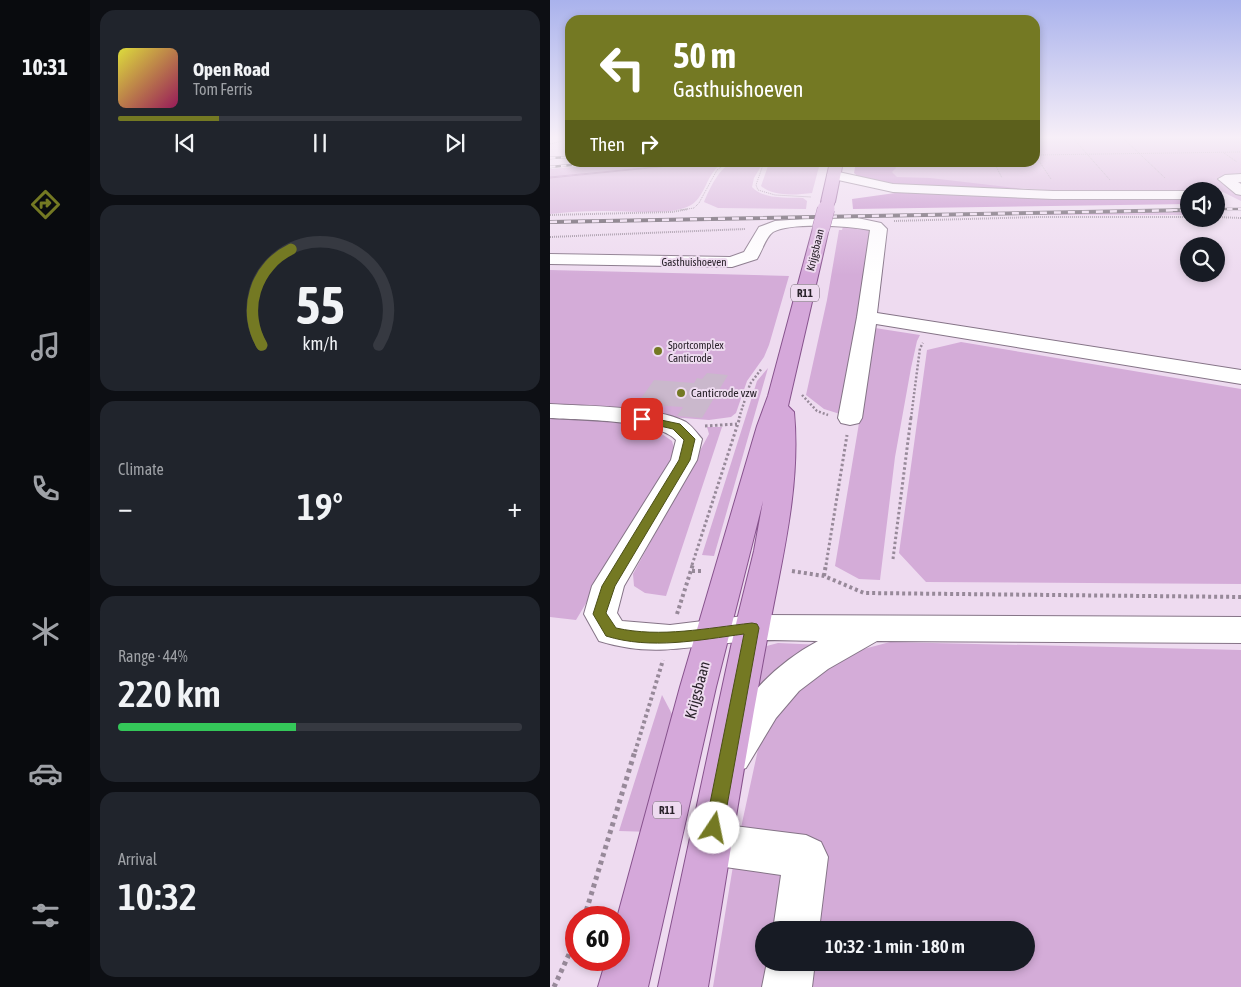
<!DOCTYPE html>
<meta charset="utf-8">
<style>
:root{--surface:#171b24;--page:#20242c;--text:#f1f3f6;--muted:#9ea1a6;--line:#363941;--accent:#747923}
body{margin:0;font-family:"Asap Condensed",sans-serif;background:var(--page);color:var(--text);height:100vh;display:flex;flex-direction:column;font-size:19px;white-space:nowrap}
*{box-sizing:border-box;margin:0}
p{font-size:16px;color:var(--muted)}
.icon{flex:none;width:28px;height:28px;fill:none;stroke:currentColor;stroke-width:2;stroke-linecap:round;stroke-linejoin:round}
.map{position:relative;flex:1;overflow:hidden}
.details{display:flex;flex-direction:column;gap:10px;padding:10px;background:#0d0f14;width:460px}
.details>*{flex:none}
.hud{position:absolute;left:15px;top:15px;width:475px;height:152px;border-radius:15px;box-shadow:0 2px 8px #0003;background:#747923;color:#fff;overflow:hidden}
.buttons{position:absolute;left:630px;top:182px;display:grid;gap:10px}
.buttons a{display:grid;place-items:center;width:45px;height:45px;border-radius:50%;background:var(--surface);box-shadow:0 2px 8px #0003;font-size:25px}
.speed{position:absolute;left:15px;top:906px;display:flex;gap:10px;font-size:25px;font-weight:700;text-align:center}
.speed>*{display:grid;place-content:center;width:65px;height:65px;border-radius:50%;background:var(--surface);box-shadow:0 2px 8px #0003;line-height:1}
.speed .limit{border:8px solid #d22;background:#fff;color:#111}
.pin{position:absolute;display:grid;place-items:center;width:42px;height:42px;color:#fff;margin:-21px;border-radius:10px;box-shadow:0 2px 8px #0006}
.me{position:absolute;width:55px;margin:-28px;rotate:11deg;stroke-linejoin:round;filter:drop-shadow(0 0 4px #0008)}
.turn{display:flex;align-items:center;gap:18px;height:105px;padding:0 25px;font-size:22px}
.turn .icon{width:65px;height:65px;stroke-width:2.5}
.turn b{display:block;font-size:35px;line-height:42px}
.then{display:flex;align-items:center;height:48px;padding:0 25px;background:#0003;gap:10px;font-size:19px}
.big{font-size:38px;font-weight:600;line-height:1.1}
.details .card{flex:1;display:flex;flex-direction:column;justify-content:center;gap:8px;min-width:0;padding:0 18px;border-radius:15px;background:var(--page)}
.details .dial{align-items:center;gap:0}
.dial svg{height:130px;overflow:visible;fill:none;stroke:var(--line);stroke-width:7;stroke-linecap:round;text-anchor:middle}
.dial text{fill:var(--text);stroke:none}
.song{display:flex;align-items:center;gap:15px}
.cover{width:60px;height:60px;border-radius:8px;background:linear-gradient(135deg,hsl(60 70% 55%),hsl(330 70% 35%))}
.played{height:5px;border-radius:2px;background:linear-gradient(90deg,var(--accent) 25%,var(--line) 25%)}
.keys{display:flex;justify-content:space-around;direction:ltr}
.heat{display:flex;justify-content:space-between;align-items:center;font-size:28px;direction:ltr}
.charge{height:8px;border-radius:4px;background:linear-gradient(90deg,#34c759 44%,var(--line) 0)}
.trip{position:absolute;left:205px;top:921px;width:280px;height:50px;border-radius:25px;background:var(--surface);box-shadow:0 2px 8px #0003;font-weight:600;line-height:50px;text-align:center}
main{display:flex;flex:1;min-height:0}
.tabs{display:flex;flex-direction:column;width:90px;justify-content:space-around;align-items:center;background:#090b0e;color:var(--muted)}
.tabs .icon{width:35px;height:35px}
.tabs .active{color:var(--accent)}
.tabs b{font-size:22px;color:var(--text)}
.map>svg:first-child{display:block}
.green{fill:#d4acd8;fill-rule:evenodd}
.forest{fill:#c087c7}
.water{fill:#ebb0f2;stroke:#b185b6}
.building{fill:#cab8cc}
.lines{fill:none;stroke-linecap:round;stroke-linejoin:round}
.minor-casing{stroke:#857487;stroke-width:2}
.major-casing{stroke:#87538d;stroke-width:2}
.path-far5{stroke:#978999;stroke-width:1;stroke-dasharray:1 1;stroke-linecap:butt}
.path-far4{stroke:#978999;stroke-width:2;stroke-dasharray:1 1;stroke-linecap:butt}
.path-far3{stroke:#978999;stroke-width:2.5;stroke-dasharray:2 2;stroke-linecap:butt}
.path-far2{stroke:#978999;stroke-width:3;stroke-dasharray:2.5 2.5;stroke-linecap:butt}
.path-far1{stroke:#978999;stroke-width:4;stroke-dasharray:3 3;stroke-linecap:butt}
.path{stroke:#978999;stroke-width:5;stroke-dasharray:4 4;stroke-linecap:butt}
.minor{fill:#fff;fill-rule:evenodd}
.major{fill:#d5a8da;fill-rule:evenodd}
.rail-far1-casing{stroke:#544a55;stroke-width:2.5}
.rail-casing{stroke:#544a55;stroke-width:4}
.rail-far1{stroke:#eedbf0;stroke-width:2;stroke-dasharray:5.5;stroke-linecap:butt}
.rail{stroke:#eedbf0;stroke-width:2.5;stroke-dasharray:7;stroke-linecap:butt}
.major-bridge-far1-casing{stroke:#87538d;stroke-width:14;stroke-linecap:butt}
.major-bridge-casing{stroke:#87538d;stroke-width:18;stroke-linecap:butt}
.major-bridge-far1{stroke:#d5a8da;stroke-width:13}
.major-bridge{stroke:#d5a8da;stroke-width:17}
.route{fill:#747923;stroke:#4b4f17}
.poi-dot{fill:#747923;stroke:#eedbf0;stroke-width:2}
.labels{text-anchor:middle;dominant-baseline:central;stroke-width:4;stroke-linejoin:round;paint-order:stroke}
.far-street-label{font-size:11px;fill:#29222a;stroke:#eedbf0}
.shield{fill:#eedbf0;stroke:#645a65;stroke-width:1}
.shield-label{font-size:11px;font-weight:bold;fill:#29222a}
.far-poi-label{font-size:11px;fill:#29222a;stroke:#eedbf0;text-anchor:start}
.poi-label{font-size:12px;fill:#29222a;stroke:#eedbf0;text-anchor:start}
.near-street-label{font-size:15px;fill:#29222a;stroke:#eedbf0}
</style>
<main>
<nav class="tabs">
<b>10:31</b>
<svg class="icon active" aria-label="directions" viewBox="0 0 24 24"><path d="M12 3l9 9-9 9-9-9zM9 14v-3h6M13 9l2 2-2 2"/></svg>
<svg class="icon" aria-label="music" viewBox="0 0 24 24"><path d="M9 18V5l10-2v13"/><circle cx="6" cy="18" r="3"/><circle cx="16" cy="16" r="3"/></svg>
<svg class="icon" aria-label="phone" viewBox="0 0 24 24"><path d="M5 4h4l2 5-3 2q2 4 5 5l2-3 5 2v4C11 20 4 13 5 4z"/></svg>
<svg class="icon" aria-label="climate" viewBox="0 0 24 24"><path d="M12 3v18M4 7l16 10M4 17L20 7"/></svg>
<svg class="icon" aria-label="car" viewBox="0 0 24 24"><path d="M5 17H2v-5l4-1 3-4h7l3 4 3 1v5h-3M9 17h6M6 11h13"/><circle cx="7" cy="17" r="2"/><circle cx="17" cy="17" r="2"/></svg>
<svg class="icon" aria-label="filters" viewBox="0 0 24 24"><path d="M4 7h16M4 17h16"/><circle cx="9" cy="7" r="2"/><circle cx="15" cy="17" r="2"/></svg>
</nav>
<section class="details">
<div class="card">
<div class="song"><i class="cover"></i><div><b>Open Road</b><p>Tom Ferris</p></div></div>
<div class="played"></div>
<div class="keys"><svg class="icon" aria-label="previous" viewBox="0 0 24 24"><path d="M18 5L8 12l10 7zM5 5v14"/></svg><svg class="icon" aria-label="pause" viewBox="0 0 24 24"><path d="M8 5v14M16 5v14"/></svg><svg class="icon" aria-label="next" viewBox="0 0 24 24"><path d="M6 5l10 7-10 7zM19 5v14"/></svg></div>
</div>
<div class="card dial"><svg viewBox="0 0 100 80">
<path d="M14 69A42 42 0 1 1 86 69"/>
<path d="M14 69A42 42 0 0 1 32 10" stroke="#747923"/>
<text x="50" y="56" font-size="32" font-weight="700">55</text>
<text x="50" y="72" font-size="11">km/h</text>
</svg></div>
<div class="card"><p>Climate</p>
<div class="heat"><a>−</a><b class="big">19°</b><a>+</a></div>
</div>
<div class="card"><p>Range · 44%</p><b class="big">220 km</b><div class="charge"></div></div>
<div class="card"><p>Arrival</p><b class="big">10:32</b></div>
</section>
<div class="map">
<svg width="691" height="987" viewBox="0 0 691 987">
<rect width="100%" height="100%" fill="#eedbf0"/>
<!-- green -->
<path class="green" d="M485,137h206v64l-18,-9 -7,-1h-156l-168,-11 -8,-17 151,-1z
M81,162l92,1c-17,10 -17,33 -32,42 -21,12 -66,5 -91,6 -17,0 -33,1 -50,3v-45z
M183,162l26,1 2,3 -7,12 -2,9c12,13 35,10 51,11l4,3 -1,8 -88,-1 -14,-6c6,-14 15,-34 29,-40z
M219,163h51l-8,30c-16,2 -39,4 -51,-7z
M632,211h7v4h-172z
M294,223l26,6v3l-5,61 -25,121 -16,-5 -18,-14 21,-95 12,-70h3z
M0,270l239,6 -20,69 -5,12 -17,24 -11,32 -5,4 -22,3 -52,-4 -8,9 23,16 3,10 -14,27 -85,142 -26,-3z
M325,328l45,7 -3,6 -6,27 -16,89 -15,123 -21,-1 -24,-13z
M411,342l280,47v195l-315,-2 -27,-29 28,-203z
M218,368l-54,188 -12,-1 55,-174z
M157,427h15l-56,169 -21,-3 -11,-7 -1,-12 76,-140z
M340,642l351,8v337h-528l21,-127 28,-129 41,-52 57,-29zM214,930h262v32h-262z
M228,643l44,2 -70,62 11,-60z
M112,695l11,21 -21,116 -33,-1z"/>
<!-- forest -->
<path class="forest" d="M306,162l41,1h-3l2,5 -4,4 5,5 33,1 103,12 -1,9h30l-2,-5 18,-4 74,2 50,-2 5,1h-18v13l-336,5 -1,-10 43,-6c-12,-9 -33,-11 -41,-20z"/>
<!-- water -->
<path class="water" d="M146,163h3l-149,15v-1z"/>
<!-- building -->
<path class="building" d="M157,373l21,2 -26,43 -25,-2 6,-9 -46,-3 17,-24 40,3 3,-5 5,1z"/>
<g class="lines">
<!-- minor casing -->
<g class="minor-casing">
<path id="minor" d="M284,171l59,13 160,7h138h-2v8h-136l-160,-7 -64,-14 -2,-3 2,-3z
M691,174v8h-3l3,2v11l-5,-1 -18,-15 7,-4z
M298,216l33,7 6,6 -10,84 364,57v14l-365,-60 -14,94 -3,5 -9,2 -9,-2 -3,-5 19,-101 13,-87c-20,-4 -80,-8 -97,2 -7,5 -11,19 -16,27l-25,8 -182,-3v-10l180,3 14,-5 15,-25 16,-6z
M0,404c34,2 107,2 136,18 6,4 11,11 16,17l-5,21 -73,126 -7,27 5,8 48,4 82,-10 489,2v26l-364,-2 -49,28 -29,22 -23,27 -30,50 -14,5 -14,-5 -5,-12c22,-49 57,-89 105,-115 -22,0 -44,-2 -66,0 -57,3 -95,18 -153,0l-15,-27 8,-28 79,-126 5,-20c-19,-21 -97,-20 -126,-22z
M161,823l95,12 15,7 7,15 -9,73h-46l8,-55 -70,-10 -15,-6 -6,-15 6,-15z
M217,962h48l-3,25h-50z"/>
</g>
<!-- major casing -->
<g class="major-casing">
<path id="major" d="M280,162h13l-8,40 -2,3h-10l-2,-3z
M271,223l6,2 2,3 -41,178 6,6c7,73 -12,146 -25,217 -23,119 -41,239 -61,358h-50l77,-359 19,-77 9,-50 -47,186 -68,300h-50l8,-27h13l-2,-42 63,-231 77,-261 11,-30 45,-168 2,-3z"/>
</g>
<!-- path-far5 -->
<path class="path-far5" d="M522,137l38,43
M572,137l43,41
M0,144l20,-5
M674,153l13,9
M485,155l206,-3
M485,155l16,24
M214,162l-8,23 2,5 17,5 36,2
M353,162h2
M444,162l8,16
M131,210l13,-2 5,-5 18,-33 11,-8"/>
<!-- path-far4 -->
<path class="path-far4" d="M0,215l122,-3 16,-3
M666,217l25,1
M344,221l145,-4h150
M0,237l195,-8"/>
<!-- path-far3 -->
<path class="path-far3" d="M252,395l15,16 11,4
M189,418l11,-34 12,-16
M361,418l9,-70 3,-5"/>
<!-- path-far2 -->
<path class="path-far2" d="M155,426l32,-2
M343,559l18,-142
M142,565l48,-148
M276,565l21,-130"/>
<!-- path-far1 -->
<path class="path-far1" d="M142,571h11
M242,571l32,5 40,17 377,4
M274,576l2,-12
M127,614l16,-50
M85,752l28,-92"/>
<!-- path -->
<path class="path" d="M34,918l51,-167
M4,987l22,-48"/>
<!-- minor -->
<use href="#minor" class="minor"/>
<!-- major -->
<use href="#major" class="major"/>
<!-- rail-far1 casing -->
<g class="rail-far1-casing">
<path id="rail-far1" d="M0,158l20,-1
M0,167l52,-5
M666,209h25
M622,210h17"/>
</g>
<!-- rail casing -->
<g class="rail-casing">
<path id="rail" d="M0,222l639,-12"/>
</g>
<!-- rail-far1 -->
<use href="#rail-far1" class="rail-far1"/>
<!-- rail -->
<use href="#rail" class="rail"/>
<!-- major-bridge-far1 casing -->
<g class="major-bridge-far1-casing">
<path id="major-bridge-far1" d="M276,210l2,-8"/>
</g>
<!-- major-bridge casing -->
<g class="major-bridge-casing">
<path id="major-bridge" d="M271,228l5,-19"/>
</g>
<!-- major-bridge-far1 -->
<use href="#major-bridge-far1" class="major-bridge-far1"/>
<!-- major-bridge -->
<use href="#major-bridge" class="major-bridge"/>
</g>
<!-- sky -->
<linearGradient id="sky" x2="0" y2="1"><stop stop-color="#a9b2ec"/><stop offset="0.5" stop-color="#f7eff8"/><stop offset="1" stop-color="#f7eff8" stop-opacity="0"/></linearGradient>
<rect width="691" height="275" fill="url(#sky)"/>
<!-- route -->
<path class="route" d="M88,416h4l38,8 15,15 -5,21 -75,126 -9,27 10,15c45,10 91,0 136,-5l5,1 2,4 -36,200 -3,6 -6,3 -6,-3 -3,-6 39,-194c-45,6 -93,16 -138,2l-13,-22 9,-28 77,-126 5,-20 -11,-11 -35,-8z"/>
<!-- markers -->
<g class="poi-dot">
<circle cx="108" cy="351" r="5"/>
<circle cx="131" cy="393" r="5"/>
</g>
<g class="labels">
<!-- far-street labels -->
<g class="far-street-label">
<text transform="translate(265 250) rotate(-76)">Krijgsbaan</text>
<text x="144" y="262">Gasthuishoeven</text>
</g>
<!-- shield labels -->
<g class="shield">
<rect x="241" y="284.5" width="28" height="17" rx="4"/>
<rect x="103" y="801.5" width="28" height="17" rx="4"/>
</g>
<g class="shield-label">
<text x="255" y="293">R11</text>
<text x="117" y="810">R11</text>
</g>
<!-- far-poi labels -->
<g class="far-poi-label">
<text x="118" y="345">Sportcomplex<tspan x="118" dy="13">Canticrode</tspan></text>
</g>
<!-- poi labels -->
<g class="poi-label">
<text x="141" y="393">Canticrode vzw</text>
</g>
<!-- near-street labels -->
<g class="near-street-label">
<text transform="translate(147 690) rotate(-75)">Krijgsbaan</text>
</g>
</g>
</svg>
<div class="buttons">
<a><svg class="icon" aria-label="sound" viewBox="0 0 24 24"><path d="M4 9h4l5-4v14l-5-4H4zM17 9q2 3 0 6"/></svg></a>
<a><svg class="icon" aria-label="search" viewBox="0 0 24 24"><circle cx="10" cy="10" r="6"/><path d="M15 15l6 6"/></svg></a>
</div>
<div class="speed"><div class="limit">60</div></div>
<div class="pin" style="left:92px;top:419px;background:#d93025"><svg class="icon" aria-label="arrive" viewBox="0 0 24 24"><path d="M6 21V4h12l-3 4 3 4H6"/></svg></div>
<svg class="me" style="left:164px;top:828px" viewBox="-20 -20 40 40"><circle r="19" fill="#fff"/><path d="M0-13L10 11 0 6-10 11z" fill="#747923"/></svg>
<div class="trip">10:32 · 1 min · 180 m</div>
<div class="hud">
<div class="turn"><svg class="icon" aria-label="left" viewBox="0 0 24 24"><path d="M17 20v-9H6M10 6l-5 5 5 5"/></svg><div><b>50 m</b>Gasthuishoeven</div></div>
<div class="then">Then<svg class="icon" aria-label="right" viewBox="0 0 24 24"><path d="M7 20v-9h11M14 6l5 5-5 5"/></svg></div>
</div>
</div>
</main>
